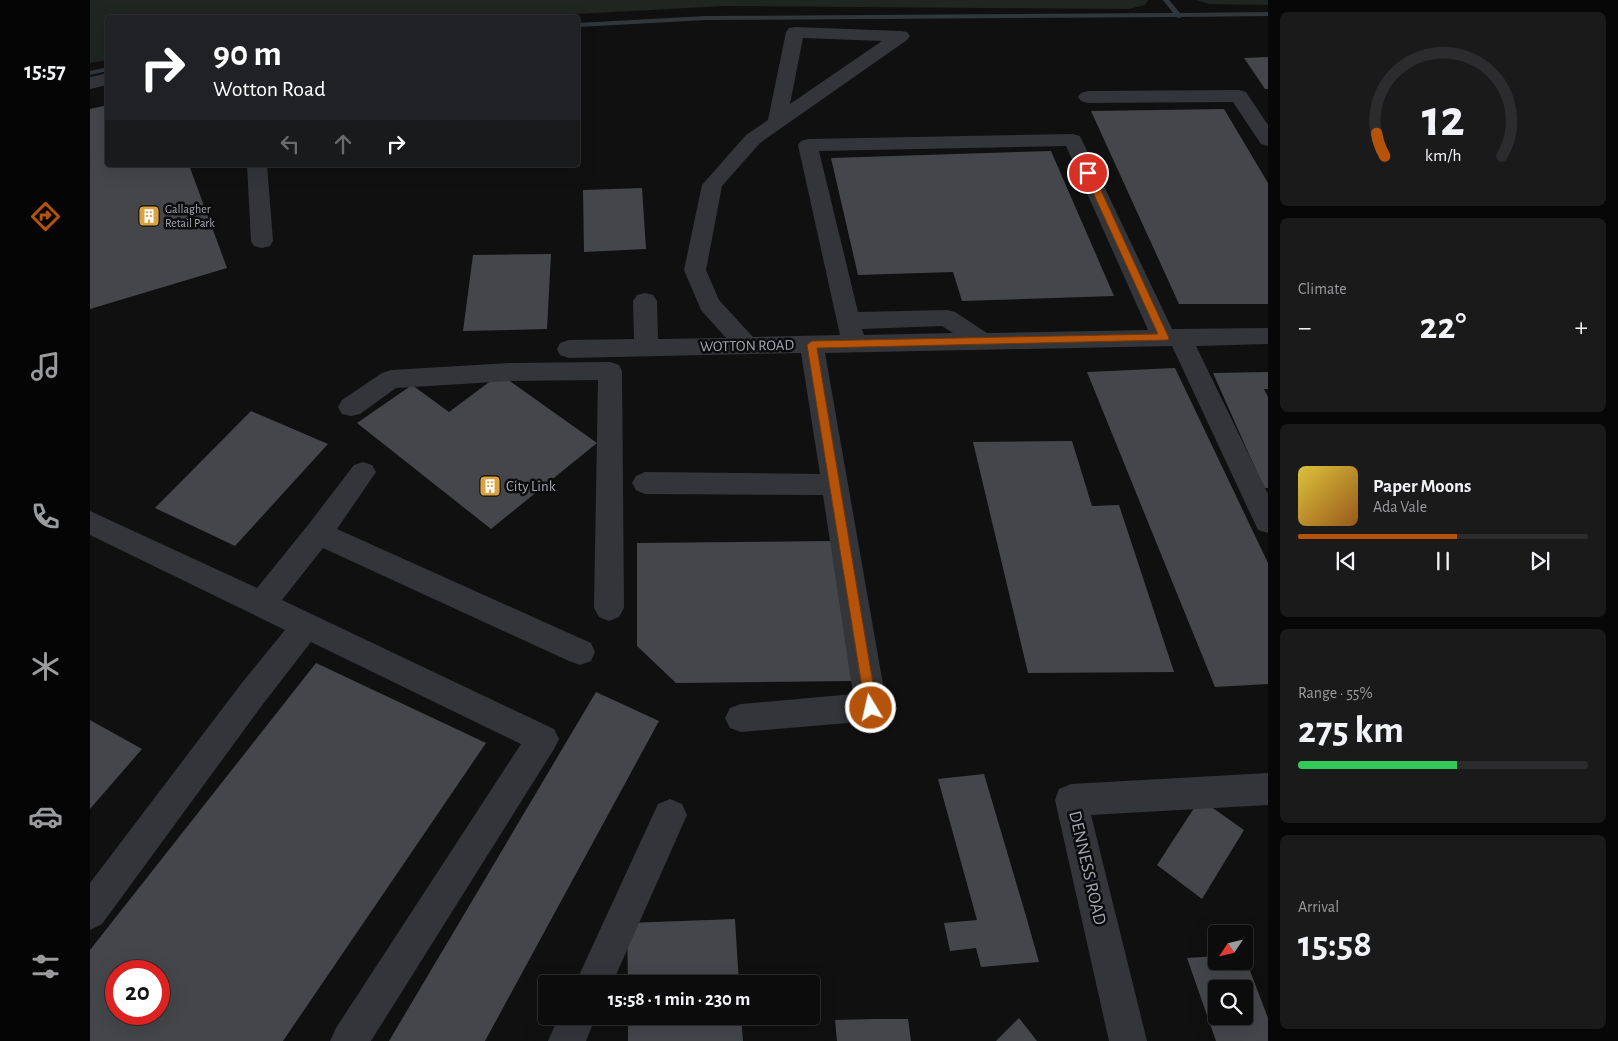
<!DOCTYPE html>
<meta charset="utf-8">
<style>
:root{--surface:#0c0c0d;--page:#1a1a1b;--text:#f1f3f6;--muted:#9a9b9d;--line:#2c2c2e;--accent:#b45309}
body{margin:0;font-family:"Alegreya Sans",sans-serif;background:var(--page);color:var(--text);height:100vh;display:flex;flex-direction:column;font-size:19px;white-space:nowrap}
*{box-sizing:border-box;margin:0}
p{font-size:16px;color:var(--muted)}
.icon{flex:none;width:28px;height:28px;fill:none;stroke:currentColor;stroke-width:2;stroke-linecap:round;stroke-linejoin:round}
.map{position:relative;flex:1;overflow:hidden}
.side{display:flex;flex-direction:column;gap:12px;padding:12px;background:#070707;width:350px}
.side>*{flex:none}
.guide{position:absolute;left:15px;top:15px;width:475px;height:152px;border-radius:5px;box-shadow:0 5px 20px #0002,0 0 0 1px var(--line);background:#202124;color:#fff;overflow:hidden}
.needle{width:32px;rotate:235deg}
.fabs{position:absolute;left:1118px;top:925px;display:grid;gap:10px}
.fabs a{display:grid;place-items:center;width:45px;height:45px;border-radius:5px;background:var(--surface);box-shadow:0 5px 20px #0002,0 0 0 1px var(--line);font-size:25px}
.speed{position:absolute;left:15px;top:960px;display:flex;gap:10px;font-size:25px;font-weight:700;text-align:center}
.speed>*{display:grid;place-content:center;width:65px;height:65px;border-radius:50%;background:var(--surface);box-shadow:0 5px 20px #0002,0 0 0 1px var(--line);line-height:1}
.speed .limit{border:8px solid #d22;background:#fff;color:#111}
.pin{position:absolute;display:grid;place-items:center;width:42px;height:42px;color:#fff;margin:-21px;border:2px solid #fff;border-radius:50%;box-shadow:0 1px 5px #0007}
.me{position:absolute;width:55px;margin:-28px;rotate:351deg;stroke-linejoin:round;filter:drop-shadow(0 0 4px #0008)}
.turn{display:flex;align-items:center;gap:18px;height:105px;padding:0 25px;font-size:22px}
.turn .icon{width:65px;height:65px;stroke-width:2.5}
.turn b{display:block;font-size:35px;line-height:42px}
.lanes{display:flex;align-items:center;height:48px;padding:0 25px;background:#0003;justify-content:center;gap:25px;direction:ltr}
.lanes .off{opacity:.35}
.big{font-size:38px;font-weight:700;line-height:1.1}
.side .tile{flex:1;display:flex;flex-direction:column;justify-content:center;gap:8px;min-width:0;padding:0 18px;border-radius:8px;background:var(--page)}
.side .dial{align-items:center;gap:0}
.dial svg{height:130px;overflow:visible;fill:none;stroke:var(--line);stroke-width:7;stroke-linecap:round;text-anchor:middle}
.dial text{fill:var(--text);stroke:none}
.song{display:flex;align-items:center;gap:15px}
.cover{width:60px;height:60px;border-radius:8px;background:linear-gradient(135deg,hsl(50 70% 55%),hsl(30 70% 35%))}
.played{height:5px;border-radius:2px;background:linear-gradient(90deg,var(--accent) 55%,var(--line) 55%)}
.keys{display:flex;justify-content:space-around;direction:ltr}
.heat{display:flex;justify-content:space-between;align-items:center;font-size:28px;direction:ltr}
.charge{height:8px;border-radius:4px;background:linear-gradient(90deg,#34c759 55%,var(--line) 0)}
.trip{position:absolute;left:448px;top:975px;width:282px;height:50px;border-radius:5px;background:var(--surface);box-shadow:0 5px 20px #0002,0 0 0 1px var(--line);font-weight:700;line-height:50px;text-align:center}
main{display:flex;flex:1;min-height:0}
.tab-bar{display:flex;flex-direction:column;width:90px;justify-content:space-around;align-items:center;background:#050505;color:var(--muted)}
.tab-bar .icon{width:35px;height:35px}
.tab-bar .active{color:var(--accent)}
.tab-bar b{font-size:22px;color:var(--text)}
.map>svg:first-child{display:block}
.green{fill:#1f2520}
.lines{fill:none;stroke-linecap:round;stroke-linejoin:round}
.stream{fill:#30373c;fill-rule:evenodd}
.building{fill:#444649;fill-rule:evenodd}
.minor{fill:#343538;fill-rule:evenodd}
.route{fill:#b45309;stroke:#753606}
.labels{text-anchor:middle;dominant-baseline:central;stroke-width:5;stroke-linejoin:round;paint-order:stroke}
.far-poi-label{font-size:12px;fill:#a3a8b0;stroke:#0b0b0c;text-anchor:start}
.street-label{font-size:15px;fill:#a3a8b0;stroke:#0b0b0c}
.poi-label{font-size:15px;fill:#a3a8b0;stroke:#0b0b0c;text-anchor:start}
.near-street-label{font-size:18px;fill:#a3a8b0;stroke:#0b0b0c}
</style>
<main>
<nav class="tab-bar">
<b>15:57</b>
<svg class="icon active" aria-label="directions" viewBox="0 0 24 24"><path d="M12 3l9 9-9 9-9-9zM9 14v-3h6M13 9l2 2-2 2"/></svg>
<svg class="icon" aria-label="music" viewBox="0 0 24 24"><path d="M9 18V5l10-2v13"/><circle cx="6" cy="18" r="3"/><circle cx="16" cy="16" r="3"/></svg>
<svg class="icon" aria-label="phone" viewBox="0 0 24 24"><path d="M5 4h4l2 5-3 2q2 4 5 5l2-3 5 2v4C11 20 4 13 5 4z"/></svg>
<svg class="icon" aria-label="climate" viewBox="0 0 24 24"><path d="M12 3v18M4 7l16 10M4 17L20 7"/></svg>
<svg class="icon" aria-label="car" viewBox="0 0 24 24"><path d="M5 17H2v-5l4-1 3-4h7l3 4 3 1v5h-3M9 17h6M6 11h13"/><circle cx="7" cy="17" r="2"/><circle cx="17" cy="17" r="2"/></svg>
<svg class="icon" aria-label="filters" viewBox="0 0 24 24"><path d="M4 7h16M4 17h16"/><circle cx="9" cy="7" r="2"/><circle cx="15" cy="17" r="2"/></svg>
</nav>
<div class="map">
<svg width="1178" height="1041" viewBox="0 0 1178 1041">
<rect width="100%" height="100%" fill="#101011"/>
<!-- green -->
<path class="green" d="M0,0h1058l-3,5 -16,4 -406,-3 -221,12h-394l-1,42 -17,3z
M1106,0h72v5l-59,-1z"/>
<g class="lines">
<!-- stream -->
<path class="stream" d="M1073,0h6l11,13 88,-1v4l-86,1 -3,1 -3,-1 -470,3 -128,7v-4l128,-7 467,-3z
M18,67v4l-18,4v-4z"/>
</g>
<!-- building -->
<path class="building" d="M1178,57v32h-3l-21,-31z
M18,105v60h81l38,103 -137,41v-200z
M1134,109l44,74v121h-89l-88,-193z
M961,151l63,145 -152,5 -9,-29 -95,3 -27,-117z
M552,188l4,61 -62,3 -1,-62z
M461,254l-4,75 -84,2 10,-76z
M1085,368l93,195v121l-53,3 -128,-315z
M1178,372v17h-4l4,8v91h-4l-51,-115z
M410,374l97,69 -106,86 -134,-106 55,-38 37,27z
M161,411l77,33 -93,102 -80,-38z
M982,441l20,65 27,-1 55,167 -146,1 -55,-231z
M743,541l19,140 -176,2 -39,-37v-103z
M226,663l170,80 -203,298h-193v-91zM26,971h43v43h-43z
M506,692l63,29 -174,320h-96z
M0,720l52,29 -52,60z
M894,774l42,142 13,46 -58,5 -5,-19 -26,3 -6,-28 33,-3 -39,-141z
M1110,799l44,31 -42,69 -45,-34z
M645,919l4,65h-111l-1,-61z
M1154,955l24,63v23h-52l-29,-83 29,-2v5h28zM1126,989h28v27h-28z
M538,1016h113l2,25h-115z
M929,1018l18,23h-41z
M783,1019h35l3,22h-74l-2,-21z"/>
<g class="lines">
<!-- minor -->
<path class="minor" d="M705,27l106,4 6,1 3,4 -3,4 -147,103 -38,43 -16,84 13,30 34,37 87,-2 -42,-190 3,-4 7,-2 265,-5 7,2 92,193 96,-1v16l-72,2 72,148v39l-10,-3 -86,-184 -347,7 62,354 -5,10 -11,4 -130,11 -11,-4 -5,-10 5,-10 11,-4 112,-10 -30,-199 -178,-1 -9,-4 -4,-7 4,-7 9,-4 175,2 -19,-121 -232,5 -9,-3 -3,-6 3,-6 9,-3 65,-1 -1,-38 4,-6 8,-2 8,2 4,6 1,38 68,-1 -25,-28 -17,-40 18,-85 44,-50 22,-15 18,-88 3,-4zM713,38l79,3 -92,63zM976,146l82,184 -161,3 -32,-21 -8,-2 -89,2 -39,-161zM852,326l11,7 -89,2 -2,-6z
M18,73v12l-18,4v-12z
M1149,90l7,2 22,33v21l-7,-2 -28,-42 -145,1 -7,-2 -3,-4 3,-4 7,-2z
M157,165h20l6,76 -3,5 -8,2 -8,-2 -3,-5z
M520,362l9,3 3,6 2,237 -5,9 -10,4 -10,-4 -5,-9 4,-228 -88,1 -114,7 -36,26 -9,2 -9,-2 -4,-7 4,-7 40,-27 9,-3 119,-7z
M273,462l9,3 4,7 -39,57 254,114 4,9 -4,9 -11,4 -11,-4 -246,-113 -41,52 272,129 5,10 -5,10 -183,292h-41l6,-13 185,-284 -210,-102 -48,62 -161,220 -12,6v-47l151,-199 44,-54 -195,-95v-24l167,77 51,-63 46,-60z
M1178,773v32l-177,10 56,226h-38l-54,-241 4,-11 12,-5z
M580,799l12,5 5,11 -75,169h-37l83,-180z
M469,1016h37l-10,25h-38z"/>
</g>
<!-- route -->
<path class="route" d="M998,170l5,3 76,165 -1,2 -351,8 60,360 -2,4 -4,1 -5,-1 -59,-367 5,-4 346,-7 -74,-161z"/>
<!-- icons -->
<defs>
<g id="building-square" transform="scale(1.125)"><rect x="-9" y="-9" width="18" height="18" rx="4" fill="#d9a341" stroke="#0b0b0c"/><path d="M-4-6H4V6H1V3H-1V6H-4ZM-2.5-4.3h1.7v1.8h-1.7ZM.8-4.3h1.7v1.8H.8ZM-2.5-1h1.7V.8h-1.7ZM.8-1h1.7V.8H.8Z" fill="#fff"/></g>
</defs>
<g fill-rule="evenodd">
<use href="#building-square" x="59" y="216"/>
<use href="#building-square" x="400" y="486"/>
</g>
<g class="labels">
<!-- far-poi labels -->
<g class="far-poi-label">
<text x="75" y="209">Gallagher<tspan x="75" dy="14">Retail Park</tspan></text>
</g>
<!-- street labels -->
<g class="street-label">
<text transform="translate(657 346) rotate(-1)">WOTTON ROAD</text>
</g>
<!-- poi labels -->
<g class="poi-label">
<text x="416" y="486">City Link</text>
</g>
<!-- near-street labels -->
<g class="near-street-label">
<text transform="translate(997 868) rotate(77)">DENNESS ROAD</text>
</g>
</g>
</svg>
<div class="fabs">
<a><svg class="needle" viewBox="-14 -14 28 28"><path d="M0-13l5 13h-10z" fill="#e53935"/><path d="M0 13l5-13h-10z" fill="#9a9b9d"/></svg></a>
<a><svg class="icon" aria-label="search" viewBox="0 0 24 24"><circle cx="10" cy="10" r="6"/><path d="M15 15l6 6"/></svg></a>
</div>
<div class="speed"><div class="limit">20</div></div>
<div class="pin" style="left:998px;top:173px;background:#d93025"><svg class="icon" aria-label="arrive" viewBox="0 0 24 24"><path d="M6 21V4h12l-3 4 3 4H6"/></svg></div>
<svg class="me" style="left:781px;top:708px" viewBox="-20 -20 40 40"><circle r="17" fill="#b45309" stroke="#fff" stroke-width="3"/><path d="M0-11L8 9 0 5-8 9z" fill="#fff"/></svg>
<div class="trip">15:58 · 1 min · 230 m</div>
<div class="guide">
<div class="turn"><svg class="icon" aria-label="right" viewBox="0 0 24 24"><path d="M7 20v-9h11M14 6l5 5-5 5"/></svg><div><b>90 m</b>Wotton Road</div></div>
<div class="lanes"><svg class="icon off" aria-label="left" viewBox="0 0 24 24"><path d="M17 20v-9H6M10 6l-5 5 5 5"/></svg><svg class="icon off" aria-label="ahead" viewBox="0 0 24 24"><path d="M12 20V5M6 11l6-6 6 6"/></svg><svg class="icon" aria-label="right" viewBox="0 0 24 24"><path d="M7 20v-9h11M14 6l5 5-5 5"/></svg></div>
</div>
</div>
<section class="side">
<div class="tile dial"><svg viewBox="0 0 100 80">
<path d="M14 69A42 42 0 1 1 86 69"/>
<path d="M14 69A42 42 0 0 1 9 55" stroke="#b45309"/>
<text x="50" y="56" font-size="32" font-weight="700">12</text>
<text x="50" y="72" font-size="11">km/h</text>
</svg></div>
<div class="tile"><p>Climate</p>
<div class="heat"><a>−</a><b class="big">22°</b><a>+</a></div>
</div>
<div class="tile">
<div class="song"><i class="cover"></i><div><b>Paper Moons</b><p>Ada Vale</p></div></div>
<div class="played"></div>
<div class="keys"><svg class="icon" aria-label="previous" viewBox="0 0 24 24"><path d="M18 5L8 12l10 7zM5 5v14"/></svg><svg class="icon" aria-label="pause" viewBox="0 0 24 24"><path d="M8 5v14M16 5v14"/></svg><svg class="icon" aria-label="next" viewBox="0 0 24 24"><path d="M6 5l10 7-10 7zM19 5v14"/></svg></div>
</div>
<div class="tile"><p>Range · 55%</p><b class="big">275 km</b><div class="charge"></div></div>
<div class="tile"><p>Arrival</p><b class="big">15:58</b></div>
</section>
</main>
